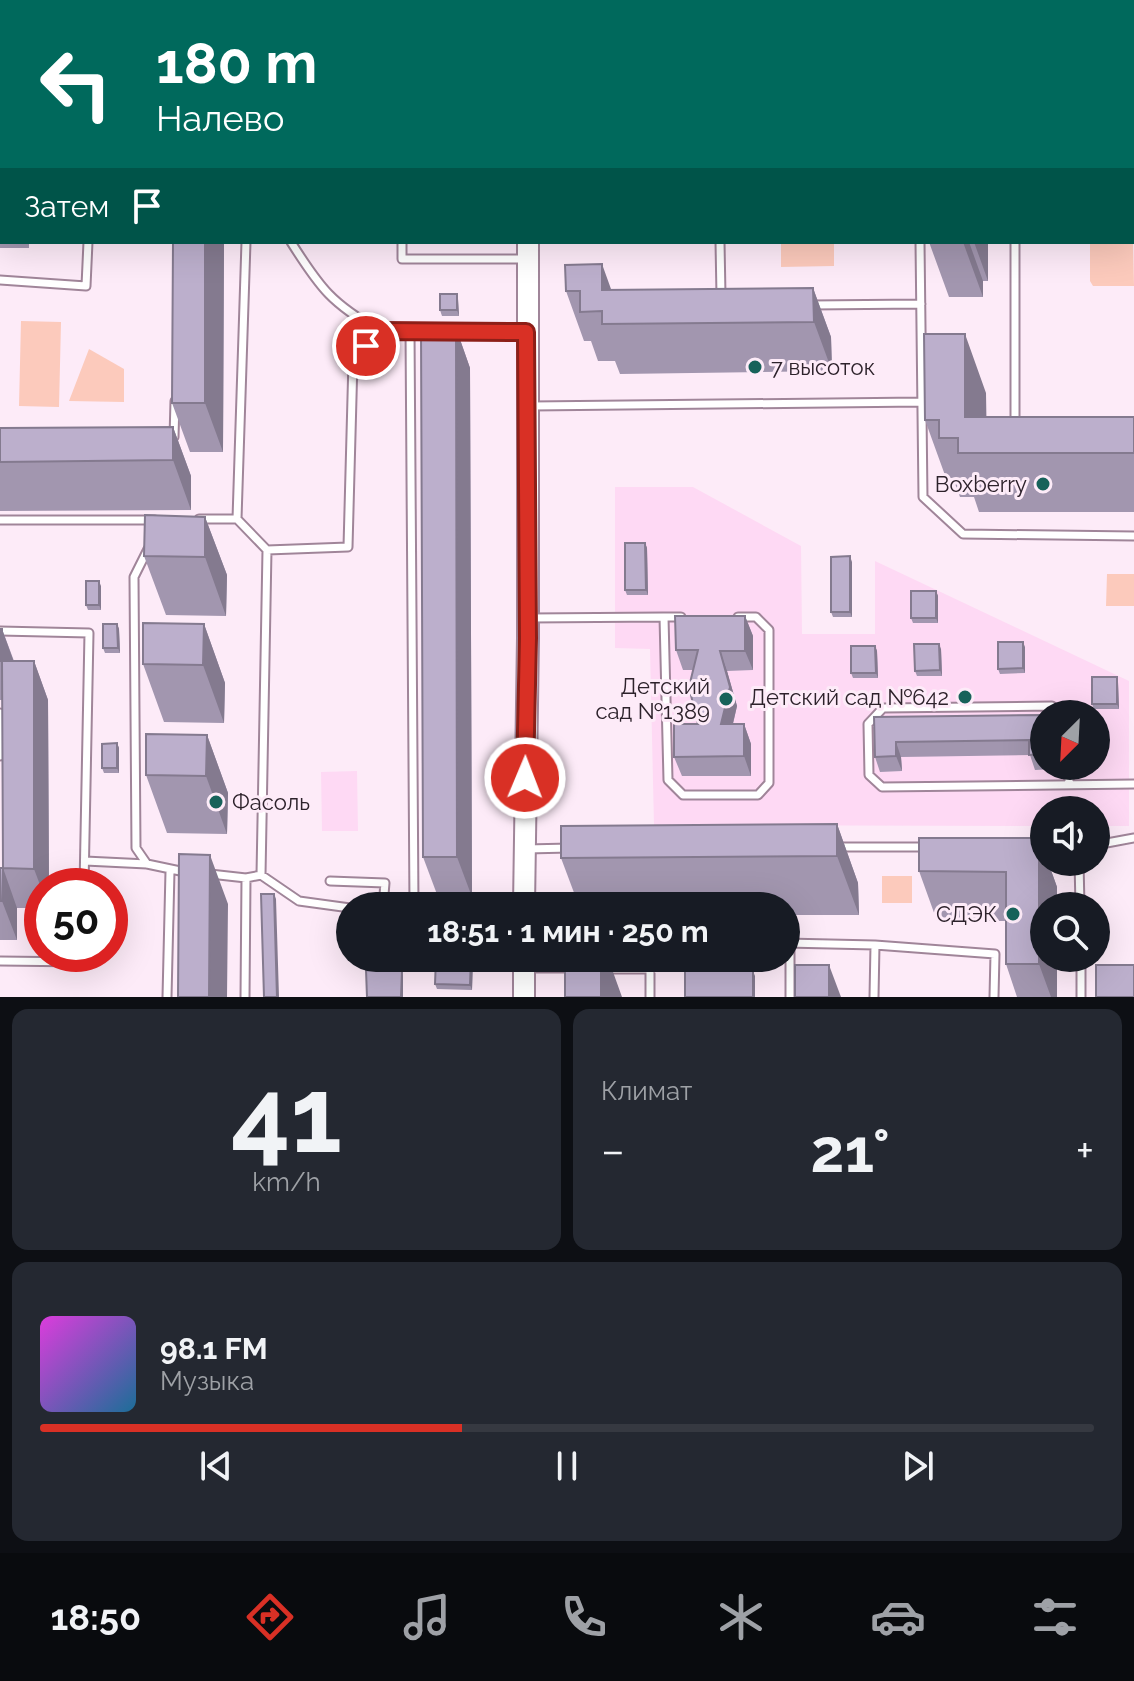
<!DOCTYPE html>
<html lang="ru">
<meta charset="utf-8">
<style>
:root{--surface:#171b24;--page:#242831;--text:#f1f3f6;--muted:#9ea1a6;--line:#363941;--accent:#d93025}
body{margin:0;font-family:Raleway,sans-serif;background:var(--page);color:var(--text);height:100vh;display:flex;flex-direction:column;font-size:30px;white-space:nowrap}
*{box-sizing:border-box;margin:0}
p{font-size:26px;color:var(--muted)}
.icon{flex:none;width:44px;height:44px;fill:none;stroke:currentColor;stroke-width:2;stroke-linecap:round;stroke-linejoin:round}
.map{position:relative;height:997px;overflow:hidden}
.sheet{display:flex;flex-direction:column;gap:12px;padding:12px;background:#0d0f14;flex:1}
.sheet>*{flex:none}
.guide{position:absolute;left:0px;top:0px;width:1134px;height:244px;box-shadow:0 8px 32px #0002;background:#00695c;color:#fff;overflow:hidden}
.needle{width:52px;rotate:204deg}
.controls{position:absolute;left:1030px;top:700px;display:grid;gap:16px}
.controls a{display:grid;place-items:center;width:80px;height:80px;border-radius:50%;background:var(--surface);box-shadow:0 8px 32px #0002;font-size:40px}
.speed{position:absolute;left:24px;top:868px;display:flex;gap:16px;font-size:40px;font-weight:700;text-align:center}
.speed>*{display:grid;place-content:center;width:104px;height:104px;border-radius:50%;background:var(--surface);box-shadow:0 8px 32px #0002;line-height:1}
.speed .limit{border:12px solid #d22;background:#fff;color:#111}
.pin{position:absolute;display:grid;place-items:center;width:68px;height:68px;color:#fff;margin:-34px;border:4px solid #fff;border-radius:50%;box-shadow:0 2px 8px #0007}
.me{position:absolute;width:88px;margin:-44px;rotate:1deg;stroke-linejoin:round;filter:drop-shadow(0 0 6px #0008)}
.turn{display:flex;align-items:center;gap:28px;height:168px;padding:0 24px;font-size:36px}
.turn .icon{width:104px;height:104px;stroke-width:2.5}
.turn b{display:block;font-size:56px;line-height:68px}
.then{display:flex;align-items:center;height:76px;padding:0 24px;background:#0003;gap:16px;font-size:30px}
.big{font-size:60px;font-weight:700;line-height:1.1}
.sheet .tile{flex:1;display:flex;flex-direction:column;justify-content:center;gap:12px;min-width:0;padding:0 28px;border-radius:16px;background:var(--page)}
.sheet .dial{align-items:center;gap:0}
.dial b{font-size:104px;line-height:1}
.song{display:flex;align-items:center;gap:24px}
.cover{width:96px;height:96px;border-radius:12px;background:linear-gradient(135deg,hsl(300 70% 55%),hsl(200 70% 35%))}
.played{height:8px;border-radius:4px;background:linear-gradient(90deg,var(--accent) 40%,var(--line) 40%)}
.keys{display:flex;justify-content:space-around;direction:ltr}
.heat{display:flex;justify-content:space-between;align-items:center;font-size:44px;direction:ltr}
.sheet .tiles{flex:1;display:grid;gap:12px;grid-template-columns:1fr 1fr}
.tile:last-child{grid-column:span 2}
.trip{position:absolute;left:336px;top:892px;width:464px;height:80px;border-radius:40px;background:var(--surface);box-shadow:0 8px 32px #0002;font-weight:700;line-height:80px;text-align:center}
.tabs{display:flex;height:128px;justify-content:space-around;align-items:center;background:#090b0e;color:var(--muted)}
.tabs .icon{width:56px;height:56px}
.tabs .on{color:var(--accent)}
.tabs b{font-size:36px;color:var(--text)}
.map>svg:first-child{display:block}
.built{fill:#fed9f4;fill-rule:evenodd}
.green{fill:#fccabc}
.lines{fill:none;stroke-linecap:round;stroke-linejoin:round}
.service-casing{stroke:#a08599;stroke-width:11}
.minor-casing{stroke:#a08599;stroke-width:18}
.secondary-casing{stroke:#a08599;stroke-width:24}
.service{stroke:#fff;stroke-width:7}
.minor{stroke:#fff;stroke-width:14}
.secondary{stroke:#fff;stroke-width:20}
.wall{fill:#a296af}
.shaded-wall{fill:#847a8f}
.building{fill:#bcafcc;stroke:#847a8f;stroke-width:2}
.route-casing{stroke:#8d1f18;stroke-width:20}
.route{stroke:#d93025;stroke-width:14}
.poi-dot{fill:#17625a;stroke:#fdebf8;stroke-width:3}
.labels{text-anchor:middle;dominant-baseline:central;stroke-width:6;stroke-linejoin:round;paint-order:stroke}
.poi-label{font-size:22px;fill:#2d222b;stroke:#fdebf8;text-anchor:end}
</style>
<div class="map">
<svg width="1134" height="997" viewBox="0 0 1134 997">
<rect width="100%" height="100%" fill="#fdebf8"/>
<!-- built -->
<path class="built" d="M615,487h78l108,59 1,88h73v-73l254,120v145h-33v-16h-52v16l-390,-1 -4,-176 -35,-1zM1044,714h52v52h-52z
M357,771l1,60h-36l-1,-59z"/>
<!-- green -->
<path class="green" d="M1132,195l2,91h-41l-3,-5v-39h42z
M781,242h53v24l-53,1z
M21,321l40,1 -2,85 -40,-1z
M89,349l35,20v33l-55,-1z
M1107,574h27v32h-28z
M882,876h30v27h-30z"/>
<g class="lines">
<!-- service casing -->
<g class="service-casing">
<path id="service" d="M89,0v2
M920,0v2
M178,2v-2
M260,2v-2
M402,2v-2
M0,30h2
M246,242l-9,277 30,31 -6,325
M291,242c29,46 41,62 89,89
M402,242v17h124
M720,242l1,53
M920,242l3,255 40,37 171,2
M0,280l86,6 2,-44
M811,305l110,-1
M448,331l76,1
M532,406l389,-4
M1015,424v-182
M174,437l1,-36
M199,519h38
M0,520h155
M267,550l81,-3 5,-187 27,-29h30
M664,617h17
M530,618l134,-1 4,163 15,15h75l11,-12v-153l-13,-13h-18
M0,631l89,2 -5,253
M0,713v43
M1060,714l-8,-8 -169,2 -15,16 1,51 13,12 252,-3
M1069,766v19
M1096,845l38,-7
M838,847h88
M526,849l44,-1
M85,861l62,3 38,8
M1079,862l1,44
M147,864l-11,-16 -2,-271 14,-28
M210,874l36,4 15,-3 38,26 51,7
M330,881l55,2 -2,23
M414,906l-4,-575h18
M786,943l89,2
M1081,958v39
M0,961l84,1v-8
M526,968h48
M602,969h48l19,-11
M167,997l3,-126
M245,997l1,-119
M650,997v-28
M790,997v-54
M874,997l1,-52 120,9 -1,43"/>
</g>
<!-- minor casing -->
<g class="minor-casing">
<path id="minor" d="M982,2h29
M1132,30h2"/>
</g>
<!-- secondary casing -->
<g class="secondary-casing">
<path id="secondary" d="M528,2v-2
M524,906l4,-268v-396
M524,958v39"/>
</g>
<!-- service -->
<use href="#service" class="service"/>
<!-- minor -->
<use href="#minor" class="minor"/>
<!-- secondary -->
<use href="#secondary" class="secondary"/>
</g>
<!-- wall -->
<path class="wall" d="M0,0h57v2h-55v7h-2z
M427,0h46v2h-45z
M0,177h2v65h27v6h-29z
M173,242h51l-1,210h-33l-18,-49z
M929,242h59v39h-5v16h-34z
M813,288l18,49 1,34 -212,3 -5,-13h-17l-7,-20h-7l-18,-50z
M457,294l1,5 1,17h-17l-2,-6z
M456,328l14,40 2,529h-34l-15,-40z
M986,393v24h148v95h-155l-5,-15h-14l-7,-19h-7l-21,-58z
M173,427l18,49v34l-191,1v-83z
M205,517l22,58 -1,41 -60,-1 -22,-59z
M645,543l2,5 1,47h-21l-2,-5z
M852,562v55h-19l-2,-5z
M101,586v24h-13l-2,-5z
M936,591l2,5v27h-25l-2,-5z
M745,616l8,20v34l-26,1 10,35 -4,18h11l7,20v32h-69l-8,-19 24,-33 -5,-54h-10l-7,-20z
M117,624l2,5 1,24h-15l-2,-5z
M204,624l21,59 -1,40 -60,-1 -21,-58z
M0,629h2l12,32h20l14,39 1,186h-7v22h-25v32h-17v-72h3l-1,-168h-2z
M875,646l2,5 1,27h-25l-2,-5z
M1025,647v26l-25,1 -2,-5z
M941,649l1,27h-25l-2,-5z
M1117,677l1,5 1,27h-25l-2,-5z
M1044,715v51h11v3l-20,1 -5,-15 -129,2 1,14 -22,1 -5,-15 -1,-40z
M207,735l21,58 -1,41 -60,-1 -21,-58z
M117,743l2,5v25h-15l-2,-5z
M837,824l21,59 1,32h-73v-9h-207l-18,-48z
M1048,862l9,25v19h-13l13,91h-40l-11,-33v-43h-69l-18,-50z
M436,958h37l-1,32 -35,-1 -2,-5z"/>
<!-- shaded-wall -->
<path class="shaded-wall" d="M46,0h11v2h-11z
M222,0h14v2h-14z
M461,0h12v2h-11z
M205,242h19l-1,210 -18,-49z
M963,242h6l14,39v16z
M974,242h14v39z
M602,264l18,50 -18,-24z
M813,288l18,49 1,34 -18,-49z
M457,294l1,5 1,17 -2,-6z
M456,328l14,40 2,529 -15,-40z
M965,334l21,59 1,60 -22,-36z
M173,427l18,49v34l-18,-50z
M205,517l22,58 -1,41 -21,-59z
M645,543l2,5 1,47 -2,-5z
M850,556l2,6v55l-2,-5z
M99,581l2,5v24l-2,-5z
M936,591l2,5v27l-2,-5z
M745,616l8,20v34l-8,-19z
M117,624l2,5 1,24 -2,-5z
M204,624l21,59 -1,40 -21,-58z
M2,629l14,39 -14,-7z
M1023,642l2,5v26l-2,-5z
M939,644l2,5 1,27 -2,-6z
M875,646l2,5 1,27 -2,-5z
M720,651l7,20 10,35 -9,38 -7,-20z
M34,661l14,39 1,186h-7v4l-8,-21z
M1117,677l1,5 1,27 -2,-5z
M744,724l7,20v32l-7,-20z
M207,735l21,58 -1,41 -21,-58z
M896,742l5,15 1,14 -6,-15z
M117,743l2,5v25l-2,-5z
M837,824l21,59 1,32 -22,-59z
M1039,838l5,14v10h4l9,25v19h-13v52h13v39h-6l-12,-33z
M210,855l18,49 -1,93h-18z
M3,868l14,40v32l-15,-39z
M274,894l2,5 3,98h-2z
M471,958h2l-1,32 -2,-5z
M601,958h7l14,39h-21z
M829,965l12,32h-12z
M402,971l1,5v21h-2z
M753,971l2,5v21h-2z"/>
<!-- building -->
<path class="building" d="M14,0h32v2h-32z
M189,0h33v2h-33z
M572,0h299v2h-299z
M0,177h2v32h-2z
M173,242h32v161h-33z
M602,264v26l211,-2 1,34 -212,2v-13l-22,1v-21h-14l-1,-26z
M440,294h17v16h-17z
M421,328h35l1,529h-34z
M924,334h41v83h169v36h-176v-15h-19v-18h-14z
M173,427v33l-173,2v-34z
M145,515l60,2v40l-61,-1z
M625,543h20l1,47h-21z
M850,556v56h-19v-55z
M86,581h13v24h-13z
M911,591h25v27h-25z
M675,616h70v35h-25l10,36 -9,37h23v32l-70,1v-33h24l-9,-37 9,-37h-22z
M143,623l61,1 -1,41 -60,-1z
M103,624h14l1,24h-15z
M0,629h2v32h-2z
M998,642h25v26l-25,1z
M914,644h25l1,26 -25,1z
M851,646h24l1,27h-25z
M2,661h32v208l-31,-1z
M1092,677h25v27h-25z
M1044,715v39l-15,1v-15l-133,2v14l-21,1 -1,-40z
M146,734l61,1 -1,41 -60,-1z
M117,743v25h-15v-24z
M837,824v32l-276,2v-32z
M919,838h120v126h-33v-92l-87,-1z
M179,854l31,1 -1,142h-31z
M0,868h3l-1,33h-2z
M261,894h13l3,103h-13z
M436,958h35l-1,27 -35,-1z
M565,958h36v39h-36z
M795,965h34v32h-34z
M1096,965h38v32h-38z
M366,970l36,1 -1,26h-34z
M685,971h68v26h-68z"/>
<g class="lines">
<!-- route casing -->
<g class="route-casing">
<path id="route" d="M366,346l14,-15 146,1 2,306 -3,140"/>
</g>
<!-- route -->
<use href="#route" class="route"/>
</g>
<!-- markers -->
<g class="poi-dot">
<circle cx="755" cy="367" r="8"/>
<circle cx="1043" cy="484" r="8"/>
<circle cx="965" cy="697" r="8"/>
<circle cx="726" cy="699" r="8"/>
<circle cx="216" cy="802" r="8"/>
<circle cx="1013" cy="914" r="8"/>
</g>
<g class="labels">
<!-- poi labels -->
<g class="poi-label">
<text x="771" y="367" text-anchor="start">7 высоток</text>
<text x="1027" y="484">Boxberry</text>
<text x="710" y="686">Детский<tspan x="710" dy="25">сад №1389</tspan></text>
<text x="949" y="697">Детский сад №642</text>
<text x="232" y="802" text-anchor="start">Фасоль</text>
<text x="997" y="914">СДЭК</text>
</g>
</g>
</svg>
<div class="controls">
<a><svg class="needle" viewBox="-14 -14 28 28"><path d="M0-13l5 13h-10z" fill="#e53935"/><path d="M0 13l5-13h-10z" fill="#9ea1a6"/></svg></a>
<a><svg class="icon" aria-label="sound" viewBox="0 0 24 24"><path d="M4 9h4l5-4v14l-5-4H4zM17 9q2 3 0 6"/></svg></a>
<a><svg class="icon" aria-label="search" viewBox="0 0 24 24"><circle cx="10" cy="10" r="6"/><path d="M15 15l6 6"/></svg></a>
</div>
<div class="speed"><div class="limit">50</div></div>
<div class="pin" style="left:366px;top:346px;background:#d93025"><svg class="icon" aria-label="arrive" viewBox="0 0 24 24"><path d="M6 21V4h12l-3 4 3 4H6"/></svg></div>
<svg class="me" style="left:525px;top:778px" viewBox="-20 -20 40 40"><circle r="17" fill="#d93025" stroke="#fff" stroke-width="3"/><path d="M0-11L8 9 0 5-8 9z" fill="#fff"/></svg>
<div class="trip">18:51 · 1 мин · 250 m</div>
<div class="guide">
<div class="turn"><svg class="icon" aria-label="left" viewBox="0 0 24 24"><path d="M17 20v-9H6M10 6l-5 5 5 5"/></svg><div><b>180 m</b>Налево</div></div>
<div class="then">Затем<svg class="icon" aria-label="arrive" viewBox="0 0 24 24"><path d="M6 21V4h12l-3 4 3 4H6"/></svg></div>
</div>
</div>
<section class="sheet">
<div class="tiles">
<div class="tile dial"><b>41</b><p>km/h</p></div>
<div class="tile"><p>Климат</p>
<div class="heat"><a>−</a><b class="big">21°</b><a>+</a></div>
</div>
<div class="tile">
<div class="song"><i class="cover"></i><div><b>98.1 FM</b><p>Музыка</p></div></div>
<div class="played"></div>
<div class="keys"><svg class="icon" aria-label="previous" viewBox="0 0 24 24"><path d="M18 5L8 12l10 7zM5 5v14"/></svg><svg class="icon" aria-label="pause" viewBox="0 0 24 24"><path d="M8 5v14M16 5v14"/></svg><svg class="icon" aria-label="next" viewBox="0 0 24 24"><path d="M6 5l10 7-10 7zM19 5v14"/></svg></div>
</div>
</div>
</section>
<nav class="tabs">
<b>18:50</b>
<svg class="icon on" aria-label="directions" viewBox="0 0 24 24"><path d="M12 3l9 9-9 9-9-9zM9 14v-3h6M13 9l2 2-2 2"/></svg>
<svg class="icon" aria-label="music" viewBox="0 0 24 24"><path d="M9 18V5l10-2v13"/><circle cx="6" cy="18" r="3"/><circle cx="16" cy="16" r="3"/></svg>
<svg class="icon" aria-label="phone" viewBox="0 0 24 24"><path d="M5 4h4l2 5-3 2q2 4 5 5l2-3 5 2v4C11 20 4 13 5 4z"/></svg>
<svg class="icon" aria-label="climate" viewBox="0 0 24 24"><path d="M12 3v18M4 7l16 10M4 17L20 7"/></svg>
<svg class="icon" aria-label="car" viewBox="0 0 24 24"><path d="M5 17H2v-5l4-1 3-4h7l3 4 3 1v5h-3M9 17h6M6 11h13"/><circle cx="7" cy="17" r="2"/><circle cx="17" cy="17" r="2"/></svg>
<svg class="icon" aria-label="filters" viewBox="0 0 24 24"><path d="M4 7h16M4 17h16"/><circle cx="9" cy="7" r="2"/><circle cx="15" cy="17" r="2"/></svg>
</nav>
